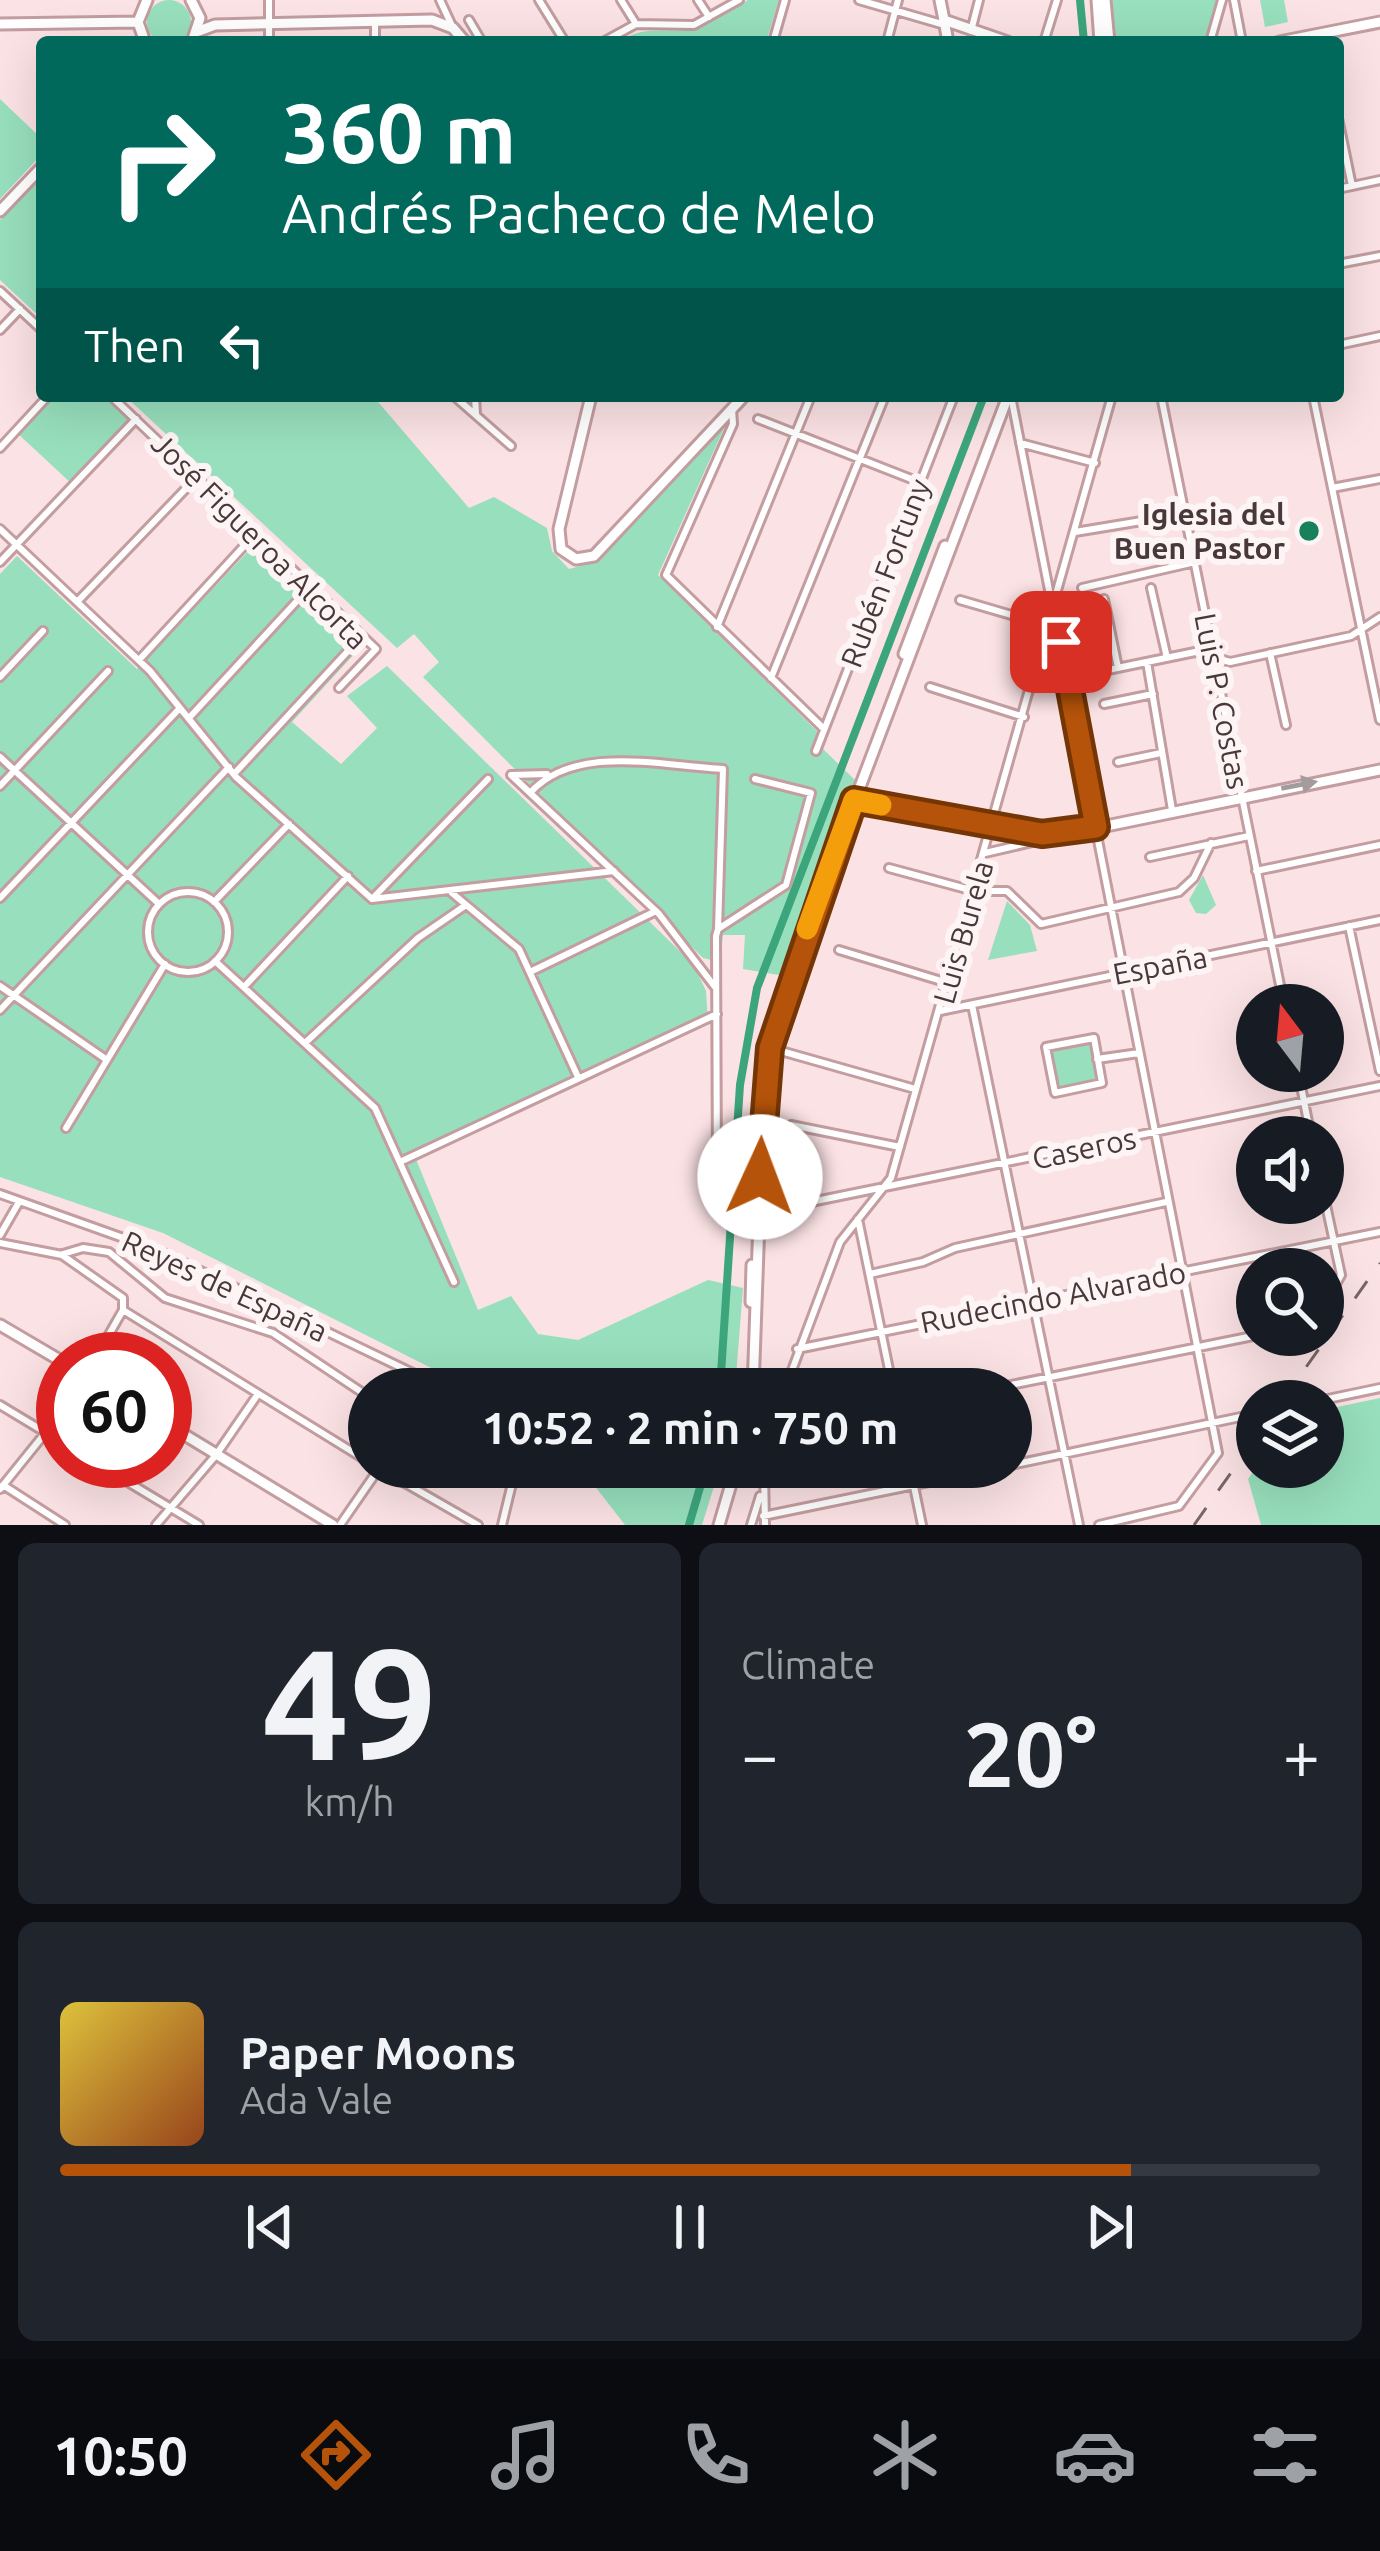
<!DOCTYPE html>
<meta charset="utf-8">
<style>
:root{--surface:#171b24;--page:#20242c;--text:#f1f3f6;--muted:#9ea1a6;--line:#363941;--accent:#b45309}
body{margin:0;font-family:Ubuntu,sans-serif;background:var(--page);color:var(--text);height:100vh;display:flex;flex-direction:column;font-size:45px;white-space:nowrap}
*{box-sizing:border-box;margin:0}
p{font-size:39px;color:var(--muted)}
.icon{flex:none;width:66px;height:66px;fill:none;stroke:currentColor;stroke-width:2;stroke-linecap:round;stroke-linejoin:round}
.map{position:relative;height:1525px;overflow:hidden}
.panel{display:flex;flex-direction:column;gap:18px;padding:18px;background:#0d0f14;flex:1}
.panel>*{flex:none}
.hud{position:absolute;left:36px;top:36px;width:1308px;height:366px;border-radius:12px;box-shadow:0 12px 48px #0002;background:#00695c;color:#fff;overflow:hidden}
.needle{width:78px;rotate:344deg}
.controls{position:absolute;left:1236px;top:984px;display:grid;gap:24px}
.controls a{display:grid;place-items:center;width:108px;height:108px;border-radius:50%;background:var(--surface);box-shadow:0 12px 48px #0002;font-size:60px}
.speed{position:absolute;left:36px;top:1332px;display:flex;gap:24px;font-size:60px;font-weight:700;text-align:center}
.speed>*{display:grid;place-content:center;width:156px;height:156px;border-radius:50%;background:var(--surface);box-shadow:0 12px 48px #0002;line-height:1}
.speed .limit{border:18px solid #d22;background:#fff;color:#111}
.pin{position:absolute;display:grid;place-items:center;width:102px;height:102px;color:#fff;margin:-51px;border-radius:24px;box-shadow:0 6px 18px #0006}
.me{position:absolute;width:132px;margin:-66px;rotate:2deg;stroke-linejoin:round;filter:drop-shadow(0 0 9px #0008)}
.turn{display:flex;align-items:center;gap:42px;height:252px;padding:0 48px;font-size:54px}
.turn .icon{width:156px;height:156px;stroke-width:2.5}
.turn b{display:block;font-size:84px;line-height:102px}
.then{display:flex;align-items:center;height:114px;padding:0 48px;background:#0003;gap:24px;font-size:45px}
.big{font-size:90px;font-weight:600;line-height:1.1}
.panel .tile{flex:1;display:flex;flex-direction:column;justify-content:center;gap:18px;min-width:0;padding:0 42px;border-radius:18px;background:var(--page)}
.panel .dial{align-items:center;gap:0}
.dial b{font-size:156px;line-height:1}
.song{display:flex;align-items:center;gap:36px}
.cover{width:144px;height:144px;border-radius:18px;background:linear-gradient(135deg,hsl(50 70% 55%),hsl(20 70% 35%))}
.played{height:12px;border-radius:6px;background:linear-gradient(90deg,var(--accent) 85%,var(--line) 85%)}
.keys{display:flex;justify-content:space-around;direction:ltr}
.heat{display:flex;justify-content:space-between;align-items:center;font-size:66px;direction:ltr}
.panel .tiles{flex:1;display:grid;gap:18px;grid-template-columns:1fr 1fr}
.tile:last-child{grid-column:span 2}
.trip{position:absolute;left:348px;top:1368px;width:684px;height:120px;border-radius:60px;background:var(--surface);box-shadow:0 12px 48px #0002;font-weight:600;line-height:120px;text-align:center}
.tab-bar{display:flex;height:192px;justify-content:space-around;align-items:center;background:#090b0e;color:var(--muted)}
.tab-bar .icon{width:84px;height:84px}
.tab-bar .on{color:var(--accent)}
.tab-bar b{font-size:54px;color:var(--text)}
.map>svg:first-child{display:block}
.green{fill:#97dfbd}
.lines{fill:none;stroke-linecap:round;stroke-linejoin:round}
.canal{stroke:#3da57b;stroke-width:8}
.street-casing{stroke:#c39d9f;stroke-width:12}
.secondary-casing{stroke:#c39d9f;stroke-width:15}
.primary-casing{stroke:#c39d9f;stroke-width:15}
.street{stroke:#fff;stroke-width:6}
.secondary{stroke:#fff;stroke-width:9}
.primary{stroke:#fff;stroke-width:9}
.rail{stroke:#786667;stroke-width:3;stroke-dasharray:21 21;stroke-linecap:butt}
.oneway{fill:#a49c9c}
.route-casing{stroke:#753606;stroke-width:30}
.route{stroke:#b45309;stroke-width:21}
.slow{stroke:#f59e0b;stroke-width:21}
.poi-dot{fill:#18805b;stroke:#fdf4f5;stroke-width:4.5}
.labels{text-anchor:middle;dominant-baseline:central;stroke-width:12;stroke-linejoin:round;paint-order:stroke}
.poi-label{font-size:30px;font-weight:bold;fill:#483839;stroke:#fdf4f5;text-anchor:end}
.street-label{font-size:30px;fill:#483839;stroke:#fdf4f5}
</style>
<div class="map">
<svg width="1380" height="1525" viewBox="0 0 1380 1525">
<rect width="100%" height="100%" fill="#fbe2e4"/>
<!-- green -->
<path class="green" d="M147 22a22 22 0 1 1 44 0a22 22 0 1 1-44 0Z
M748,0h31l-13,42h-148c25,-16 39,-10 67,-12 23,-3 43,-18 63,-30z
M1110,0h108l-12,42h-93z
M1260,0h24l4,22 -23,5z
M0,99l42,40v15l-42,45z
M42,175v144l-42,-39v-60z
M48,396h63l25,23 -63,66 -58,-54z
M125,396h248l96,112 25,-11 53,31 5,23 17,18 26,-7 130,-136 -67,149 165,162 -2,10 34,33 -70,196 -42,-7 2,-34h-22l-3,27 -17,-4 -280,-281 16,-15 -25,-28 -17,14z
M254,545l103,106 -65,71 49,42 36,-36 -30,-32 40,-30 307,299 12,26 2,31 -293,135 63,153 33,-14 27,38 40,6 130,-60 35,8 -8,101h-262l-310,-156 -163,-56v-603l17,-18 120,113z
M1203,875l13,30 -10,9 -10,-1 -7,-13z
M1007,901l23,24 7,26 -49,9z
M1090,1042l7,38 -38,8 -8,-38z
M1380,1398v127h-119l-13,-46 9,-13 66,1v-57z
M580,1467h140l-18,58h-77z"/>
<g class="lines">
<!-- canal -->
<path class="canal" d="M1080,0l4,42
M720,1389l20,-304 17,-97 227,-592
M689,1525l17,-58"/>
<!-- street casing -->
<g class="street-casing">
<path id="street" d="M269,0v42
M440,0l13,28
M539,0l26,42
M621,0l15,24
M698,0l11,17
M859,0l86,25
M1234,0l8,42
M469,20l13,22
M375,21v21
M971,31l8,-31
M603,42l33,-18 58,1 45,-25
M773,42l12,-42
M887,42l11,-42
M1044,42l13,-42
M1210,42l12,-42
M1338,118l14,68
M1338,189l42,-9
M1338,264l42,-8
M0,291l42,39
M0,330l20,-21
M1338,345l42,-9
M111,396l265,253 -37,39
M454,396l57,50
M475,396l1,18
M1011,396l207,1057 -39,53 -80,19
M1161,396l123,609
M1313,396l67,324
M732,409l1,15 -67,151 158,154
M758,419l161,63
M1020,443l75,20
M0,448l48,-52
M1332,488l48,-9
M0,529l150,142 86,106 136,122 242,-28
M1075,532l109,-18
M0,562l136,-143
M1082,588l113,-26
M1151,588l16,70
M1104,599l14,69
M960,600l89,26
M77,602l120,-125
M717,627l94,-231
M1270,653l16,72
M139,660l117,-127
M1147,662l25,148
M0,677l43,-46
M771,678l114,-282
M1035,685l160,-33 35,10 121,-26 29,-19
M930,687l94,30
M1104,704l49,-10
M189,718l107,-116
M816,751l138,-355
M0,757l159,147
M1118,762l43,-9
M234,774l114,-123
M547,774l-36,1 148,139 56,73
M755,779l56,14 -25,92 -68,44 -2,7 1,241h43
M0,786l108,-115
M530,793c45,-50 132,-27 193,-24l-5,160
M985,853l73,-17
M1150,857l99,-21
M889,868l85,23h33l34,33 138,-32 15,-14 17,-35
M1256,871l124,-26
M148 932a40 40 0 1 1 80 0a40 40 0 1 1-80 0Z
M452,893l67,56 59,128
M0,898l179,-189
M372,899l116,-120
M214,902l75,-78
M1349,926l31,145
M839,950l109,33
M215,961l160,147 79,174
M530,972l126,-61
M0,986l107,74
M244,987l104,-111
M972,1005l107,520
M0,1010l229,-243
M940,1011l440,-91
M1094,1038l8,45 -47,10 -9,-46z
M305,1043l113,-105 48,-33
M774,1049l141,40
M1097,1059l42,-6
M1298,1071l13,66
M66,1128l99,-164
M900,1147l-109,-22 -7,7 1,67 11,6 584,-119
M402,1161l315,-147
M1323,1191l18,84 -18,33
M0,1194l157,56 289,139
M858,1219l35,170
M0,1235l19,-33
M0,1243l62,12 61,43v12l246,152
M63,1254l20,-6 26,4 56,46 108,35 96,64
M870,1274l53,-12 32,-14 211,-46
M797,1349l583,-117
M95,1359l28,-49
M414,1389l5,-12
M785,1389l55,-147 51,-64 221,-782
M991,1389l267,-54
M1318,1401l62,-13
M0,1405l63,38
M93,1461l106,64
M1011,1465l239,-50
M377,1467l101,58
M501,1467l13,7
M764,1467l1,58
M910,1467l12,58
M3,1485l62,40
M0,1489l63,-78
M763,1516l239,-49
M156,1525l60,-70 42,-61
M340,1525l40,-58
M502,1525l14,-58
M751,1525l9,-29"/>
</g>
<!-- secondary casing -->
<g class="secondary-casing">
<path id="secondary" d="M191,0l9,18 -8,24
M944,20l4,22
M0,24l138,-2
M199,31l16,-6 217,-5 21,8 12,14
M145,42l-7,-20 9,-22
M0,211l42,-44
M591,396l-32,133 2,20 15,10 18,-3 150,-160
M850,799l212,36 318,-65
M0,1325l63,37
M165,1423l168,102"/>
</g>
<!-- primary casing -->
<g class="primary-casing">
<path id="primary" d="M940,0l4,20 64,22
M1097,0l3,42
M1105,0l4,42
M1279,42l101,-20
M904,654l41,-108
M751,1302l1,-37
M753,1389l10,-280 12,-82 41,-124 192,-507
M719,1525l17,-58"/>
</g>
<!-- street -->
<use href="#street" class="street"/>
<!-- secondary -->
<use href="#secondary" class="secondary"/>
<!-- primary -->
<use href="#primary" class="primary"/>
<!-- rail -->
<path class="rail" d="M1282,1401l98,-138
M1194,1525l63,-89"/>
</g>
<!-- one-way arrows -->
<defs><path id="oneway-solid" d="M-6-.8H1V-3.2L6.5 0L1 3.2V.8H-6Z" transform="scale(3)"/></defs>
<use class="oneway" href="#oneway-solid" transform="translate(1299 785) rotate(-11)"/>
<g class="lines">
<!-- route casing -->
<g class="route-casing">
<path id="route" d="M760,1177l10,-129 84,-248 188,34 54,-7 -35,-185"/>
</g>
<!-- route -->
<use href="#route" class="route"/>
<!-- slow -->
<path class="slow" d="M807,929l47,-129 27,5"/>
</g>
<!-- markers -->
<circle class="poi-dot" cx="1309" cy="531" r="12"/>
<g class="labels">
<!-- poi labels -->
<g class="poi-label">
<text x="1285" y="514">Iglesia del<tspan x="1285" dy="34">Buen Pastor</tspan></text>
</g>
<!-- street labels -->
<g class="street-label">
<text transform="translate(260 541) rotate(45)">José Figueroa Alcorta</text>
<text transform="translate(885 573) rotate(-69)">Rubén Fortuny</text>
<text transform="translate(1222 701) rotate(79)">Luis P. Costas</text>
<text transform="translate(963 932) rotate(-74)">Luis Burela</text>
<text transform="translate(1160 965) rotate(-11)">España</text>
<text transform="translate(1084 1148) rotate(-12)">Caseros</text>
<text transform="translate(225 1286) rotate(25)">Reyes de España</text>
<text transform="translate(1053 1297) rotate(-11)">Rudecindo Alvarado</text>
</g>
</g>
</svg>
<div class="controls">
<a><svg class="needle" viewBox="-14 -14 28 28"><path d="M0-13l5 13h-10z" fill="#e53935"/><path d="M0 13l5-13h-10z" fill="#9ea1a6"/></svg></a>
<a><svg class="icon" aria-label="sound" viewBox="0 0 24 24"><path d="M4 9h4l5-4v14l-5-4H4zM17 9q2 3 0 6"/></svg></a>
<a><svg class="icon" aria-label="search" viewBox="0 0 24 24"><circle cx="10" cy="10" r="6"/><path d="M15 15l6 6"/></svg></a>
<a><svg class="icon" aria-label="layers" viewBox="0 0 24 24"><path d="M12 4l9 5-9 5-9-5zM3 14l9 5 9-5"/></svg></a>
</div>
<div class="speed"><div class="limit">60</div></div>
<div class="pin" style="left:1061px;top:642px;background:#d93025"><svg class="icon" aria-label="arrive" viewBox="0 0 24 24"><path d="M6 21V4h12l-3 4 3 4H6"/></svg></div>
<svg class="me" style="left:760px;top:1177px" viewBox="-20 -20 40 40"><circle r="19" fill="#fff"/><path d="M0-13L10 11 0 6-10 11z" fill="#b45309"/></svg>
<div class="trip">10:52 · 2 min · 750 m</div>
<div class="hud">
<div class="turn"><svg class="icon" aria-label="right" viewBox="0 0 24 24"><path d="M7 20v-9h11M14 6l5 5-5 5"/></svg><div><b>360 m</b>Andrés Pacheco de Melo</div></div>
<div class="then">Then<svg class="icon" aria-label="left" viewBox="0 0 24 24"><path d="M17 20v-9H6M10 6l-5 5 5 5"/></svg></div>
</div>
</div>
<section class="panel">
<div class="tiles">
<div class="tile dial"><b>49</b><p>km/h</p></div>
<div class="tile"><p>Climate</p>
<div class="heat"><a>−</a><b class="big">20°</b><a>+</a></div>
</div>
<div class="tile">
<div class="song"><i class="cover"></i><div><b>Paper Moons</b><p>Ada Vale</p></div></div>
<div class="played"></div>
<div class="keys"><svg class="icon" aria-label="previous" viewBox="0 0 24 24"><path d="M18 5L8 12l10 7zM5 5v14"/></svg><svg class="icon" aria-label="pause" viewBox="0 0 24 24"><path d="M8 5v14M16 5v14"/></svg><svg class="icon" aria-label="next" viewBox="0 0 24 24"><path d="M6 5l10 7-10 7zM19 5v14"/></svg></div>
</div>
</div>
</section>
<nav class="tab-bar">
<b>10:50</b>
<svg class="icon on" aria-label="directions" viewBox="0 0 24 24"><path d="M12 3l9 9-9 9-9-9zM9 14v-3h6M13 9l2 2-2 2"/></svg>
<svg class="icon" aria-label="music" viewBox="0 0 24 24"><path d="M9 18V5l10-2v13"/><circle cx="6" cy="18" r="3"/><circle cx="16" cy="16" r="3"/></svg>
<svg class="icon" aria-label="phone" viewBox="0 0 24 24"><path d="M5 4h4l2 5-3 2q2 4 5 5l2-3 5 2v4C11 20 4 13 5 4z"/></svg>
<svg class="icon" aria-label="climate" viewBox="0 0 24 24"><path d="M12 3v18M4 7l16 10M4 17L20 7"/></svg>
<svg class="icon" aria-label="car" viewBox="0 0 24 24"><path d="M5 17H2v-5l4-1 3-4h7l3 4 3 1v5h-3M9 17h6M6 11h13"/><circle cx="7" cy="17" r="2"/><circle cx="17" cy="17" r="2"/></svg>
<svg class="icon" aria-label="filters" viewBox="0 0 24 24"><path d="M4 7h16M4 17h16"/><circle cx="9" cy="7" r="2"/><circle cx="15" cy="17" r="2"/></svg>
</nav>
